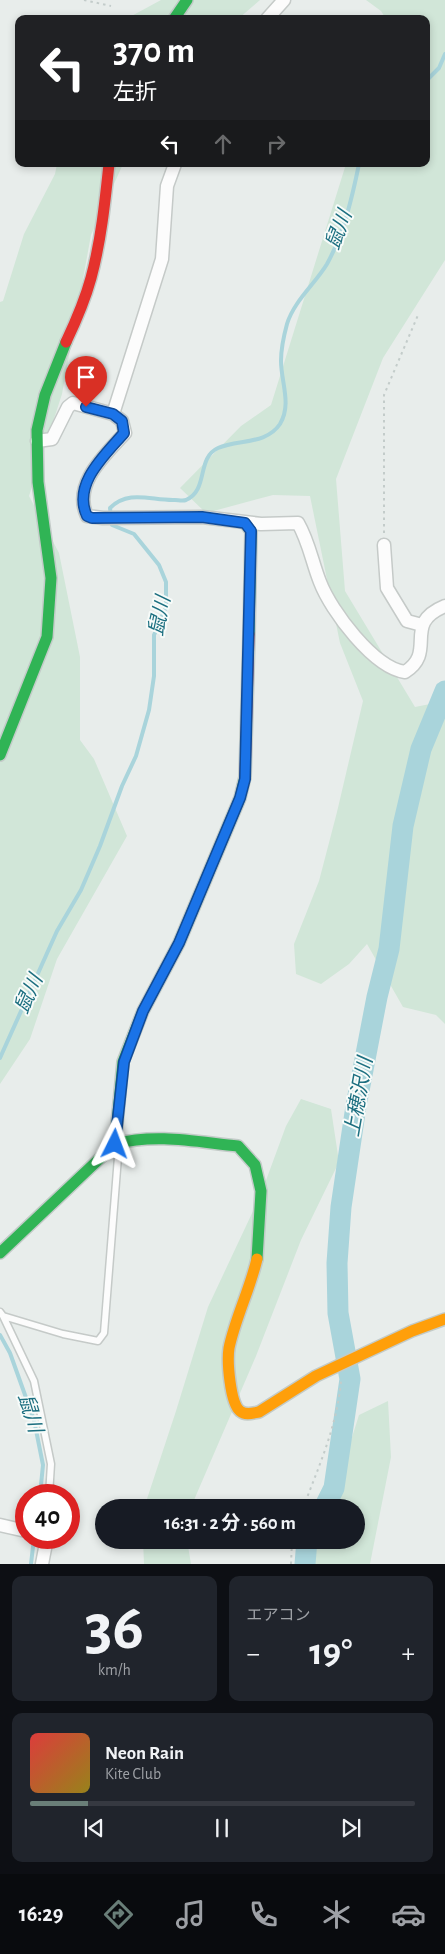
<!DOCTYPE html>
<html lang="ja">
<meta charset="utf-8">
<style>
:root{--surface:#171b24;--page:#20242c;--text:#f1f3f6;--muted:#9ea1a6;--line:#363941;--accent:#697e78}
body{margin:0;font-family:"Alegreya Sans","Noto Sans JP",sans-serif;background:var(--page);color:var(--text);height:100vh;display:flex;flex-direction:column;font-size:19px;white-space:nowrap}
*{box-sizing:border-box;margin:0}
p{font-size:16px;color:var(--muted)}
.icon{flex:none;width:28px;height:28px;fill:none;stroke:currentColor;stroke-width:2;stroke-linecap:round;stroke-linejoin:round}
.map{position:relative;height:1564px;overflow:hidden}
.details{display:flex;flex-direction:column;gap:12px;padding:12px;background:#0d0f14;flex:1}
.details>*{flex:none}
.hud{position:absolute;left:15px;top:15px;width:415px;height:152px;border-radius:10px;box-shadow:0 2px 8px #0003;background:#202124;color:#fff;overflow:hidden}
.speed{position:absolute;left:15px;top:1484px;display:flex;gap:10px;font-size:25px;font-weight:700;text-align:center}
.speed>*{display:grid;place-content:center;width:65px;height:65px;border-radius:50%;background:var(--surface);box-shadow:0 2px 8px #0003;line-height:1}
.speed .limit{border:8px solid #d22;background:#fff;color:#111}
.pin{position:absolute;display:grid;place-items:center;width:42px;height:42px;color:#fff;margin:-51px -21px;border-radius:50% 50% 50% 0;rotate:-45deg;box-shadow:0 0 5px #0007}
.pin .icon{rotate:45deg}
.me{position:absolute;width:55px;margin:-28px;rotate:3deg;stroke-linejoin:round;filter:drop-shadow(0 0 4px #0008)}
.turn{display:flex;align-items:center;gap:18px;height:105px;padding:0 15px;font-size:22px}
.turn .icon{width:65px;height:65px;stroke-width:2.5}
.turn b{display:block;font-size:35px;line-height:42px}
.lanes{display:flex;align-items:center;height:48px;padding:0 15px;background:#0003;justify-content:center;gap:25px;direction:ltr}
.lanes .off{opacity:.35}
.big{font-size:38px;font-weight:700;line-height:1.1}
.details .card{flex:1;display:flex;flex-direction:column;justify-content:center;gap:8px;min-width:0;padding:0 18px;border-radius:10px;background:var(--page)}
.details .dial{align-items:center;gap:0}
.dial b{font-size:65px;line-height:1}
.song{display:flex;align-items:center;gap:15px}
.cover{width:60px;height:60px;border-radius:8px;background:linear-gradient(135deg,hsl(0 70% 55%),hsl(50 70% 35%))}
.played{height:5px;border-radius:2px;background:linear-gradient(90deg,var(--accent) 15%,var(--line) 15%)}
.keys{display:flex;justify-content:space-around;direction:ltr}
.heat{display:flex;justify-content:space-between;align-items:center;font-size:28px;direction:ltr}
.details .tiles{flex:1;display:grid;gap:12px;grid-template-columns:1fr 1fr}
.card:last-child{grid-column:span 2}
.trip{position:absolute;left:95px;top:1499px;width:270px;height:50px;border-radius:25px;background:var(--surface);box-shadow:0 2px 8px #0003;font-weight:700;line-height:50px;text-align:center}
.tabs{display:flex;height:80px;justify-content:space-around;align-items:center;background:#090b0e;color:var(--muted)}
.tabs .icon{width:35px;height:35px}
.tabs .active{color:var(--accent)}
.tabs b{font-size:22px;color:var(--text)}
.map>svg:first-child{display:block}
.green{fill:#d1e6d8}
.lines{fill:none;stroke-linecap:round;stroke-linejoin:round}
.stream{stroke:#a9d4db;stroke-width:4}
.river{stroke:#a9d4db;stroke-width:21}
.lane-casing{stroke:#c5cac8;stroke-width:9}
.street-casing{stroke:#c5cac8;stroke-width:15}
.fast-casing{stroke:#c3cbc8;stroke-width:14}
.slow-casing{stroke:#c3cbc8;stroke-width:14}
.jam-casing{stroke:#c3cbc8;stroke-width:14}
.path{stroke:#c3ccca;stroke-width:2;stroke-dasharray:2.5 4;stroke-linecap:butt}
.lane{stroke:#fcfcfc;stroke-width:6}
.street{stroke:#fcfcfc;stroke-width:12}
.fast{stroke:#30b455;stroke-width:11}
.slow{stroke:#ff9f0a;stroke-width:11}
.jam{stroke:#e5322d;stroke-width:11}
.route-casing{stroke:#114b97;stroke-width:12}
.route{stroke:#1a73e8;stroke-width:9}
.labels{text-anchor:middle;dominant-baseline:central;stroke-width:4;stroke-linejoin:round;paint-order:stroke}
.water-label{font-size:20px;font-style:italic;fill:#1c6f80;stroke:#f7fbf9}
</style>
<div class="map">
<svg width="445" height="1564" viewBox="0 0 445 1564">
<rect width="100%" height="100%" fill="#e8edeb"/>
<!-- green -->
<path class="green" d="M161,0h99l-22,19h-112z
M366,0h79v260l-62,98 -47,121 9,112 70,116 30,-6v323l-9,-9 -33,-8 -36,-63 -18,20 -28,20 -25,-10 -2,-30 25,-63 18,-69 26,-111 -23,-58 -30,-147 -37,-1 -67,18 -26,-25 61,-62 30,-21 75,-241h80v-145h-40l-5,-8z
M57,164h66l-32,71 -29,159 -33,102 30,57 21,104v83l14,19 33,77 -70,123 -27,80 -30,45v-782l3,-1 21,-67 31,-60z
M301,1099l30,10 8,53 -38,78 -45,116 -65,151 -47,1 32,-97 32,-104 53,-113 25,-68z
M388,1401l3,56 -21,107h-55l-6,-10 6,-14h41v-32l-26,-1 29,-92z
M143,1540h44l4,24h-47z"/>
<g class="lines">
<!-- stream -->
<path class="stream" d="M426,81l13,-13 6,-14
M0,1058l57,-127 24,-41 19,-44 22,-60 14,-30 13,-46 5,-34v-41l12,-28v-25l-7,-17 -25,-31 -22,-9 -2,-17c19,-19 42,-7 65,-8 3,0 8,1 11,0 23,-10 10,-42 32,-52 20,-9 48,-3 62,-24 12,-20 1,-42 1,-63 0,-13 3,-26 6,-37 7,-23 28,-40 40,-60 17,-31 25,-66 32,-100
M0,1335l10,18 24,67 9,45 -3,30
M31,1564l3,-26"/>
<!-- river -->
<path class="river" d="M324,1508l10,-20 16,-109 -12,-66 -1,-50 4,-56 15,-101 21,-109 12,-48 14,-123 18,-77 24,-58
M305,1564l2,-24"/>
<!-- lane casing -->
<g class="lane-casing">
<path id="lane" d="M0,1312l3,4 60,18 35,7 6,-8 14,-176 -3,-11
M3,1316l31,65 17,83 -2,31"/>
</g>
<!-- street casing -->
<g class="street-casing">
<path id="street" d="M267,19l17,-19
M113,414l9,7 3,12c-20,22 -53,51 -38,83l16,2 99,-1 59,7 37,-1c11,19 14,39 22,59 11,29 54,86 85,90 33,-21 -4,-48 40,-66
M37,441l15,-2 16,-32 5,-4 40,11 49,-155 5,-73 8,-22
M384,545l3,43 20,33 15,4
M0,1525l26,6
M42,1564l5,-26"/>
</g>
<!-- fast casing -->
<g class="fast-casing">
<path id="fast" d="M174,19l13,-19
M245,523l6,8 -2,103
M0,755l47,-118 4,-59 -13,-96 -1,-52 8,-35 21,-53
M115,1144l8,-82 20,-51 36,-68 61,-145 5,-21
M0,1253l115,-109c41,-11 82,-2 123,2l17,19 6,26 -4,68"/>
</g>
<!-- slow casing -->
<g class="slow-casing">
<path id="slow" d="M257,1259c-7,30 -22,60 -28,89 -2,13 1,55 11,63 6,5 13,2 19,1l57,-36 96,-45 33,-12"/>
</g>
<!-- jam casing -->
<g class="jam-casing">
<path id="jam" d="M66,342c10,-21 19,-42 25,-64 10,-37 14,-76 18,-114
M245,777l4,-143"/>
</g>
<!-- path -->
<path class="path" d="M84,0l27,6
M384,533v-138l34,-80
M303,1508c16,-42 34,-82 38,-127
M291,1564l1,-24"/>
<!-- lane -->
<use href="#lane" class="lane"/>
<!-- street -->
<use href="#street" class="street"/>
<!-- fast -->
<use href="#fast" class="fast"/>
<!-- slow -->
<use href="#slow" class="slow"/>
<!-- jam -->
<use href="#jam" class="jam"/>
</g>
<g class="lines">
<!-- route casing -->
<g class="route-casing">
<path id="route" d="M86,407l27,7 9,7 2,12c-19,22 -52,51 -37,83l5,2 110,-1 43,6 6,8 -6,248 -5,19 -61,145 -36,68 -19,51 -9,82"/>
</g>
<!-- route -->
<use href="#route" class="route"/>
</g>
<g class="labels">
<!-- water labels -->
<g class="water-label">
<text transform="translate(339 230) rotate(-69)">鼠川</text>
<text transform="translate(160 616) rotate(-78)">鼠川</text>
<text transform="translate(29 994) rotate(-66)">鼠川</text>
<text transform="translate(359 1097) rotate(-80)">上穂沢川</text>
<text transform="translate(30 1413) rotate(73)">鼠川</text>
</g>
</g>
</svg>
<div class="speed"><div class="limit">40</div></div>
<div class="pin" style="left:86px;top:407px;background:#d93025"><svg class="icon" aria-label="arrive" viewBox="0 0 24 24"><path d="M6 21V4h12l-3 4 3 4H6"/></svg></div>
<svg class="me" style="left:115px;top:1144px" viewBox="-20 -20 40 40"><path d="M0-17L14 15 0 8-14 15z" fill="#1a73e8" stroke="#fff" stroke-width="4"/></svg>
<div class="trip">16:31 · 2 分 · 560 m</div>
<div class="hud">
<div class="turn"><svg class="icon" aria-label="left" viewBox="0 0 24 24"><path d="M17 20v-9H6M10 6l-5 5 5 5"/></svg><div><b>370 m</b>左折</div></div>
<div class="lanes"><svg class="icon" aria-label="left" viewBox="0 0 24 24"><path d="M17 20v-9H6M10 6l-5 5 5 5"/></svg><svg class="icon off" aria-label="ahead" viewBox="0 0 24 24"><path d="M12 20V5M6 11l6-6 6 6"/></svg><svg class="icon off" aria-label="right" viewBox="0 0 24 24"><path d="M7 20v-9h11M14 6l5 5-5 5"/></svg></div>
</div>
</div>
<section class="details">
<div class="tiles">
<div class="card dial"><b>36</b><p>km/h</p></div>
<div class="card"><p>エアコン</p>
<div class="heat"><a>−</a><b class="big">19°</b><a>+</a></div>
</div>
<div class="card">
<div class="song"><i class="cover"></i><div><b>Neon Rain</b><p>Kite Club</p></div></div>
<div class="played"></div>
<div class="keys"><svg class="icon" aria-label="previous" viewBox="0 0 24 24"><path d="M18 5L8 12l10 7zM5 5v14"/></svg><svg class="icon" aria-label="pause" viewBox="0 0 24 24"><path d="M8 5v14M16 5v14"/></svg><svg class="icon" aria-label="next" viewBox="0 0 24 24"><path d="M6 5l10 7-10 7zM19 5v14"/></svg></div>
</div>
</div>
</section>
<nav class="tabs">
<b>16:29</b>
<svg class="icon active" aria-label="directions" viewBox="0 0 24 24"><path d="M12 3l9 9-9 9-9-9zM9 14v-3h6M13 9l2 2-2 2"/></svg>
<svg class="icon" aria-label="music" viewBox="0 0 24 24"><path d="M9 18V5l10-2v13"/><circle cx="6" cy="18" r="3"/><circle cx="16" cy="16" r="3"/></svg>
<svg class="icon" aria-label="phone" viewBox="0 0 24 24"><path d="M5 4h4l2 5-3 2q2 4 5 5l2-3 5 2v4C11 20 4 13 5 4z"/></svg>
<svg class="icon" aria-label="climate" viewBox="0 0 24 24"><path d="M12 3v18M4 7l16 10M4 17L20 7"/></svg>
<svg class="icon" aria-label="car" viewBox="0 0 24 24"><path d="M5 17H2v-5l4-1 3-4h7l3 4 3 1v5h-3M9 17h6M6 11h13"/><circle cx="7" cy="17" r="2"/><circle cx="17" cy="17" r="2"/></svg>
</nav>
